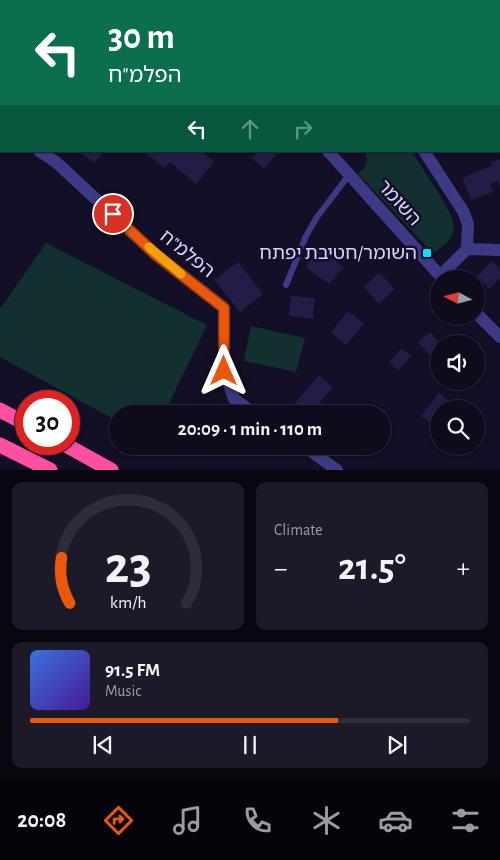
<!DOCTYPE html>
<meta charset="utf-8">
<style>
:root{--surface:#0e0b1c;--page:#1c1929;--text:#f1f3f6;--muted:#9b9ba3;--line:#2e2b3b;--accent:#ea580c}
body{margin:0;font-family:"Alegreya Sans","Noto Sans Hebrew",sans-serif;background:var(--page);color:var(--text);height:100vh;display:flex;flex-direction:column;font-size:19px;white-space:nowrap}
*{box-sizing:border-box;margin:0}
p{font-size:16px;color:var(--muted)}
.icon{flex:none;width:28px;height:28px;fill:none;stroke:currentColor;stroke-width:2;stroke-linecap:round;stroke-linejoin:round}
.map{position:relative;height:470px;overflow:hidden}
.sheet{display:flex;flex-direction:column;gap:12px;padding:12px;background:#08060f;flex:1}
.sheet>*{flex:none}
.hud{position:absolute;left:0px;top:0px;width:500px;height:152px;box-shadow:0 1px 4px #0004,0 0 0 1px var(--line);background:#0b6e4f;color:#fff;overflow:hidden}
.needle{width:32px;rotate:277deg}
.tools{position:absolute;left:430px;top:270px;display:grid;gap:10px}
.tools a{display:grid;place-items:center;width:55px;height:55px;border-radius:50%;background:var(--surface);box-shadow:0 1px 4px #0004,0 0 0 1px var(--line);font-size:25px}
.speed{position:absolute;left:15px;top:390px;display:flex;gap:10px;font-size:25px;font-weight:700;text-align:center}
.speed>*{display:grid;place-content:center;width:65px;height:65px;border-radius:50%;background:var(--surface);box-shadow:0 1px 4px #0004,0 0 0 1px var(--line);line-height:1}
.speed .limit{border:8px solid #d22;background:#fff;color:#111}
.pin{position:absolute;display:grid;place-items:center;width:42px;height:42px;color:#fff;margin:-21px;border:2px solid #fff;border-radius:50%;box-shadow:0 1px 5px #0007}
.me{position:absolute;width:55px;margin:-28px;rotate:0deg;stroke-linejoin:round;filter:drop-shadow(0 0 4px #0008)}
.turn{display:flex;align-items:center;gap:18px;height:105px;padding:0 25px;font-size:22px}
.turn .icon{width:65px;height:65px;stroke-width:2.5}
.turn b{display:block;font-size:35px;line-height:42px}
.lanes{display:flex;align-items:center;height:48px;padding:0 25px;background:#0003;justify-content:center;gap:25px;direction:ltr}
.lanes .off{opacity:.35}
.big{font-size:38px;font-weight:700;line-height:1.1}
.sheet .tile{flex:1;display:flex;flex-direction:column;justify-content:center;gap:8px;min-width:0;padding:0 18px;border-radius:10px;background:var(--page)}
.sheet .dial{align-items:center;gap:0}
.dial svg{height:130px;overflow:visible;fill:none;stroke:var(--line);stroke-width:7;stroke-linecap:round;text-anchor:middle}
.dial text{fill:var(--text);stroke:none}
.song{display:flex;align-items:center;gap:15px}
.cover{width:60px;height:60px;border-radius:8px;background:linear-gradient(135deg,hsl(220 70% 55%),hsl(260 70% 35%))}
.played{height:5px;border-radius:2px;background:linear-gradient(90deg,var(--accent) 70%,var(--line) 70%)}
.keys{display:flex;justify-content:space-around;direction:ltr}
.heat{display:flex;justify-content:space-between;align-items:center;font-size:28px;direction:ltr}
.sheet .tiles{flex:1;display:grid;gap:12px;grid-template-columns:1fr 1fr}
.tile:last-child{grid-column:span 2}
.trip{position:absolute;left:109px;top:405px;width:282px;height:50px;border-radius:25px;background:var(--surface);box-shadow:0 1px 4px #0004,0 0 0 1px var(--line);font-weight:700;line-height:50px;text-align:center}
.tabs{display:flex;height:80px;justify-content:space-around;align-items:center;background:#06040b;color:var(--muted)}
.tabs .icon{width:35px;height:35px}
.tabs .active{color:var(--accent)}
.tabs b{font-size:22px;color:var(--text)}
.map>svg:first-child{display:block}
.green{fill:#12302f}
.building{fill:#241b47}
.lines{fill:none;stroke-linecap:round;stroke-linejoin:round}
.lane{stroke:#3d3a85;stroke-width:6}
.street{stroke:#3d3a85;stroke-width:12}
.highway{stroke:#ff4fa3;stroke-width:15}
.route-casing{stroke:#983908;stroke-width:12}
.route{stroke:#ea580c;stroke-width:9}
.slow{stroke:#f59e0b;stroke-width:9}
.poi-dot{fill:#00e5ff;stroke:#130f26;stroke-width:2}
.labels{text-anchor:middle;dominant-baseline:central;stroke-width:5;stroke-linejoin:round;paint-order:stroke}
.street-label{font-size:19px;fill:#d9d4ff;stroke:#130f26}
.poi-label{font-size:19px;fill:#d9d4ff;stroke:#130f26;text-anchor:end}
</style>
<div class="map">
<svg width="500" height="470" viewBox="0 0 500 470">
<rect width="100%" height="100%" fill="#130f26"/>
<!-- green -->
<path class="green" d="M364,151h48c8,16 43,62 42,76 -1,13 -11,20 -21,26l-75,-79c8,-7 12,-12 6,-23z
M46,243l161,82 -43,89h-46l-1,7 -117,-64v-48z
M251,326l54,12 -9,34 -52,-11z"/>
<!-- building -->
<path class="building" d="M79,151h25l-10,12z
M144,151h58l12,11 -18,22 -26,-22 -6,6z
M258,151h21l-15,18 -12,-11z
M500,159v29l-3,-7 -7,3 3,8 -22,8 -9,-22 29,-12 -1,-3z
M319,249l25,18 -15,17 -23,-17z
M492,261l8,8v9l-11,11 -12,-13z
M238,262l25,32 -23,18 -26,-32z
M379,272l16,17 -16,15 -15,-17z
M291,296l24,2 -2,21 -24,-3z
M348,311l16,13 -18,21 -15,-13z
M430,332l11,12 -12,11 -11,-13z
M402,348l9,8 -13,14 -9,-8z
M319,375l14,12 -23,27h-24z
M439,393l18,16h-18v22l-18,-15z"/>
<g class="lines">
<!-- lane -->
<path class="lane" d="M286,285l20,-49 11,-19 32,-42"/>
<!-- street -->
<path class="street" d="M152,0l2,1
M357,0v1
M311,1l4,-1
M499,84l1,-1
M0,128l1,1
M39,151l17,11 99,92 69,54v63l10,28 21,15
M328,151l115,128
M424,151l39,60 5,13 -1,25 -27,27
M467,249l33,1
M476,313l24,24
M304,446l33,24"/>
<!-- highway -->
<path class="highway" d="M0,410l26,14
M64,444l47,26
M0,445l50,25"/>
</g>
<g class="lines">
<!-- route casing -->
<g class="route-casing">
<path id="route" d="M113,214l42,40 69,54v63"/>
</g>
<!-- route -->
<use href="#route" class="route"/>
<!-- slow -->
<path class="slow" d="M149,247l32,27"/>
</g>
<!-- markers -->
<rect class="poi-dot" x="422" y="248" width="10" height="10" rx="2.5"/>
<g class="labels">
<!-- street labels -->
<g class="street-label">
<text transform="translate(399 203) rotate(48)">השומר</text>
<text transform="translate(187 254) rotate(39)">הפלמ"ח</text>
</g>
<!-- poi labels -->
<g class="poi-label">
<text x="417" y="253">השומר/חטיבת יפתח</text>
</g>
</g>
</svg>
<div class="tools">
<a><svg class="needle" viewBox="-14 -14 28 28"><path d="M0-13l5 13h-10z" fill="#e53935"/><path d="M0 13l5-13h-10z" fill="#9b9ba3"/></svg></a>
<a><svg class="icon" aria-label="sound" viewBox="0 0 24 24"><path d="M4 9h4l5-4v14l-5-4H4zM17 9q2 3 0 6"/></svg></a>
<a><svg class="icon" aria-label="search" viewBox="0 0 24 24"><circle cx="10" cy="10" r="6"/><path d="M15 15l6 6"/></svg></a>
</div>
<div class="speed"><div class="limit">30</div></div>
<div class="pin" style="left:113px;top:214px;background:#d93025"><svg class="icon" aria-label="arrive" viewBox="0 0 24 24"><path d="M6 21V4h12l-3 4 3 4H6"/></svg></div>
<svg class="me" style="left:224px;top:371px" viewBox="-20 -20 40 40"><path d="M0-17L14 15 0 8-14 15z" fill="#ea580c" stroke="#fff" stroke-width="4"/></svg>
<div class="trip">20:09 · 1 min · 110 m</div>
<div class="hud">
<div class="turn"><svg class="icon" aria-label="left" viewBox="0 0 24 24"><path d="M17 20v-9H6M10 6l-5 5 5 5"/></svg><div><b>30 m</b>הפלמ&quot;ח</div></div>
<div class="lanes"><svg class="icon" aria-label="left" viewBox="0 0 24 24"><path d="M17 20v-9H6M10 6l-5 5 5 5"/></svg><svg class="icon off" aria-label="ahead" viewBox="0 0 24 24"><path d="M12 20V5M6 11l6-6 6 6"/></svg><svg class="icon off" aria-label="right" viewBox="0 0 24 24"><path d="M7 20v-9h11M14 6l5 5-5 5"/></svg></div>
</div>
</div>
<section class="sheet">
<div class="tiles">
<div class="tile dial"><svg viewBox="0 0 100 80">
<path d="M14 69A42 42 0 1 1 86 69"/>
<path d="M14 69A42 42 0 0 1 9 41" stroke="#ea580c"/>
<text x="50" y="56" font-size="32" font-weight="700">23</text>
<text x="50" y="72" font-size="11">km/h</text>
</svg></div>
<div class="tile"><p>Climate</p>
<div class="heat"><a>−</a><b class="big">21.5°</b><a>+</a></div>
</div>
<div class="tile">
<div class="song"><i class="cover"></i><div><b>91.5 FM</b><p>Music</p></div></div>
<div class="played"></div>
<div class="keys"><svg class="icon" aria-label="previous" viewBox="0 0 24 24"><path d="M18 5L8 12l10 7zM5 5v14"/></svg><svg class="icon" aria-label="pause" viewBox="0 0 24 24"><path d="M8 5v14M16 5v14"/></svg><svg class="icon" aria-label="next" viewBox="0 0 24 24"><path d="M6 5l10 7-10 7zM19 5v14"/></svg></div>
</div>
</div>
</section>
<nav class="tabs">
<b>20:08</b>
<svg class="icon active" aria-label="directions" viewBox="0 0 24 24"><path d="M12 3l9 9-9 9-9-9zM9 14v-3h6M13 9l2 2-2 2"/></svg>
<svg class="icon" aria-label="music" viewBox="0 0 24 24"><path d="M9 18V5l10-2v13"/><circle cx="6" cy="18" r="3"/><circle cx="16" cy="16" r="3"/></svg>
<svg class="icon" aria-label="phone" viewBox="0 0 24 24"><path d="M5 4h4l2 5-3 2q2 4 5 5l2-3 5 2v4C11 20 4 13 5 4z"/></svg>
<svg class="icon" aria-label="climate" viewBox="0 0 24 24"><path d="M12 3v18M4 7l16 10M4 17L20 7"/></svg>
<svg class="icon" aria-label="car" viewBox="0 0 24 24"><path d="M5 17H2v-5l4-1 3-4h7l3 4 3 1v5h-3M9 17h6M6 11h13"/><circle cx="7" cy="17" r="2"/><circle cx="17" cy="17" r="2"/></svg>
<svg class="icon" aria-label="filters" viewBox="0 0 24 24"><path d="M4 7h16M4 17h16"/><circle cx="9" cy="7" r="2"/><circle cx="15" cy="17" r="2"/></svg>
</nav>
